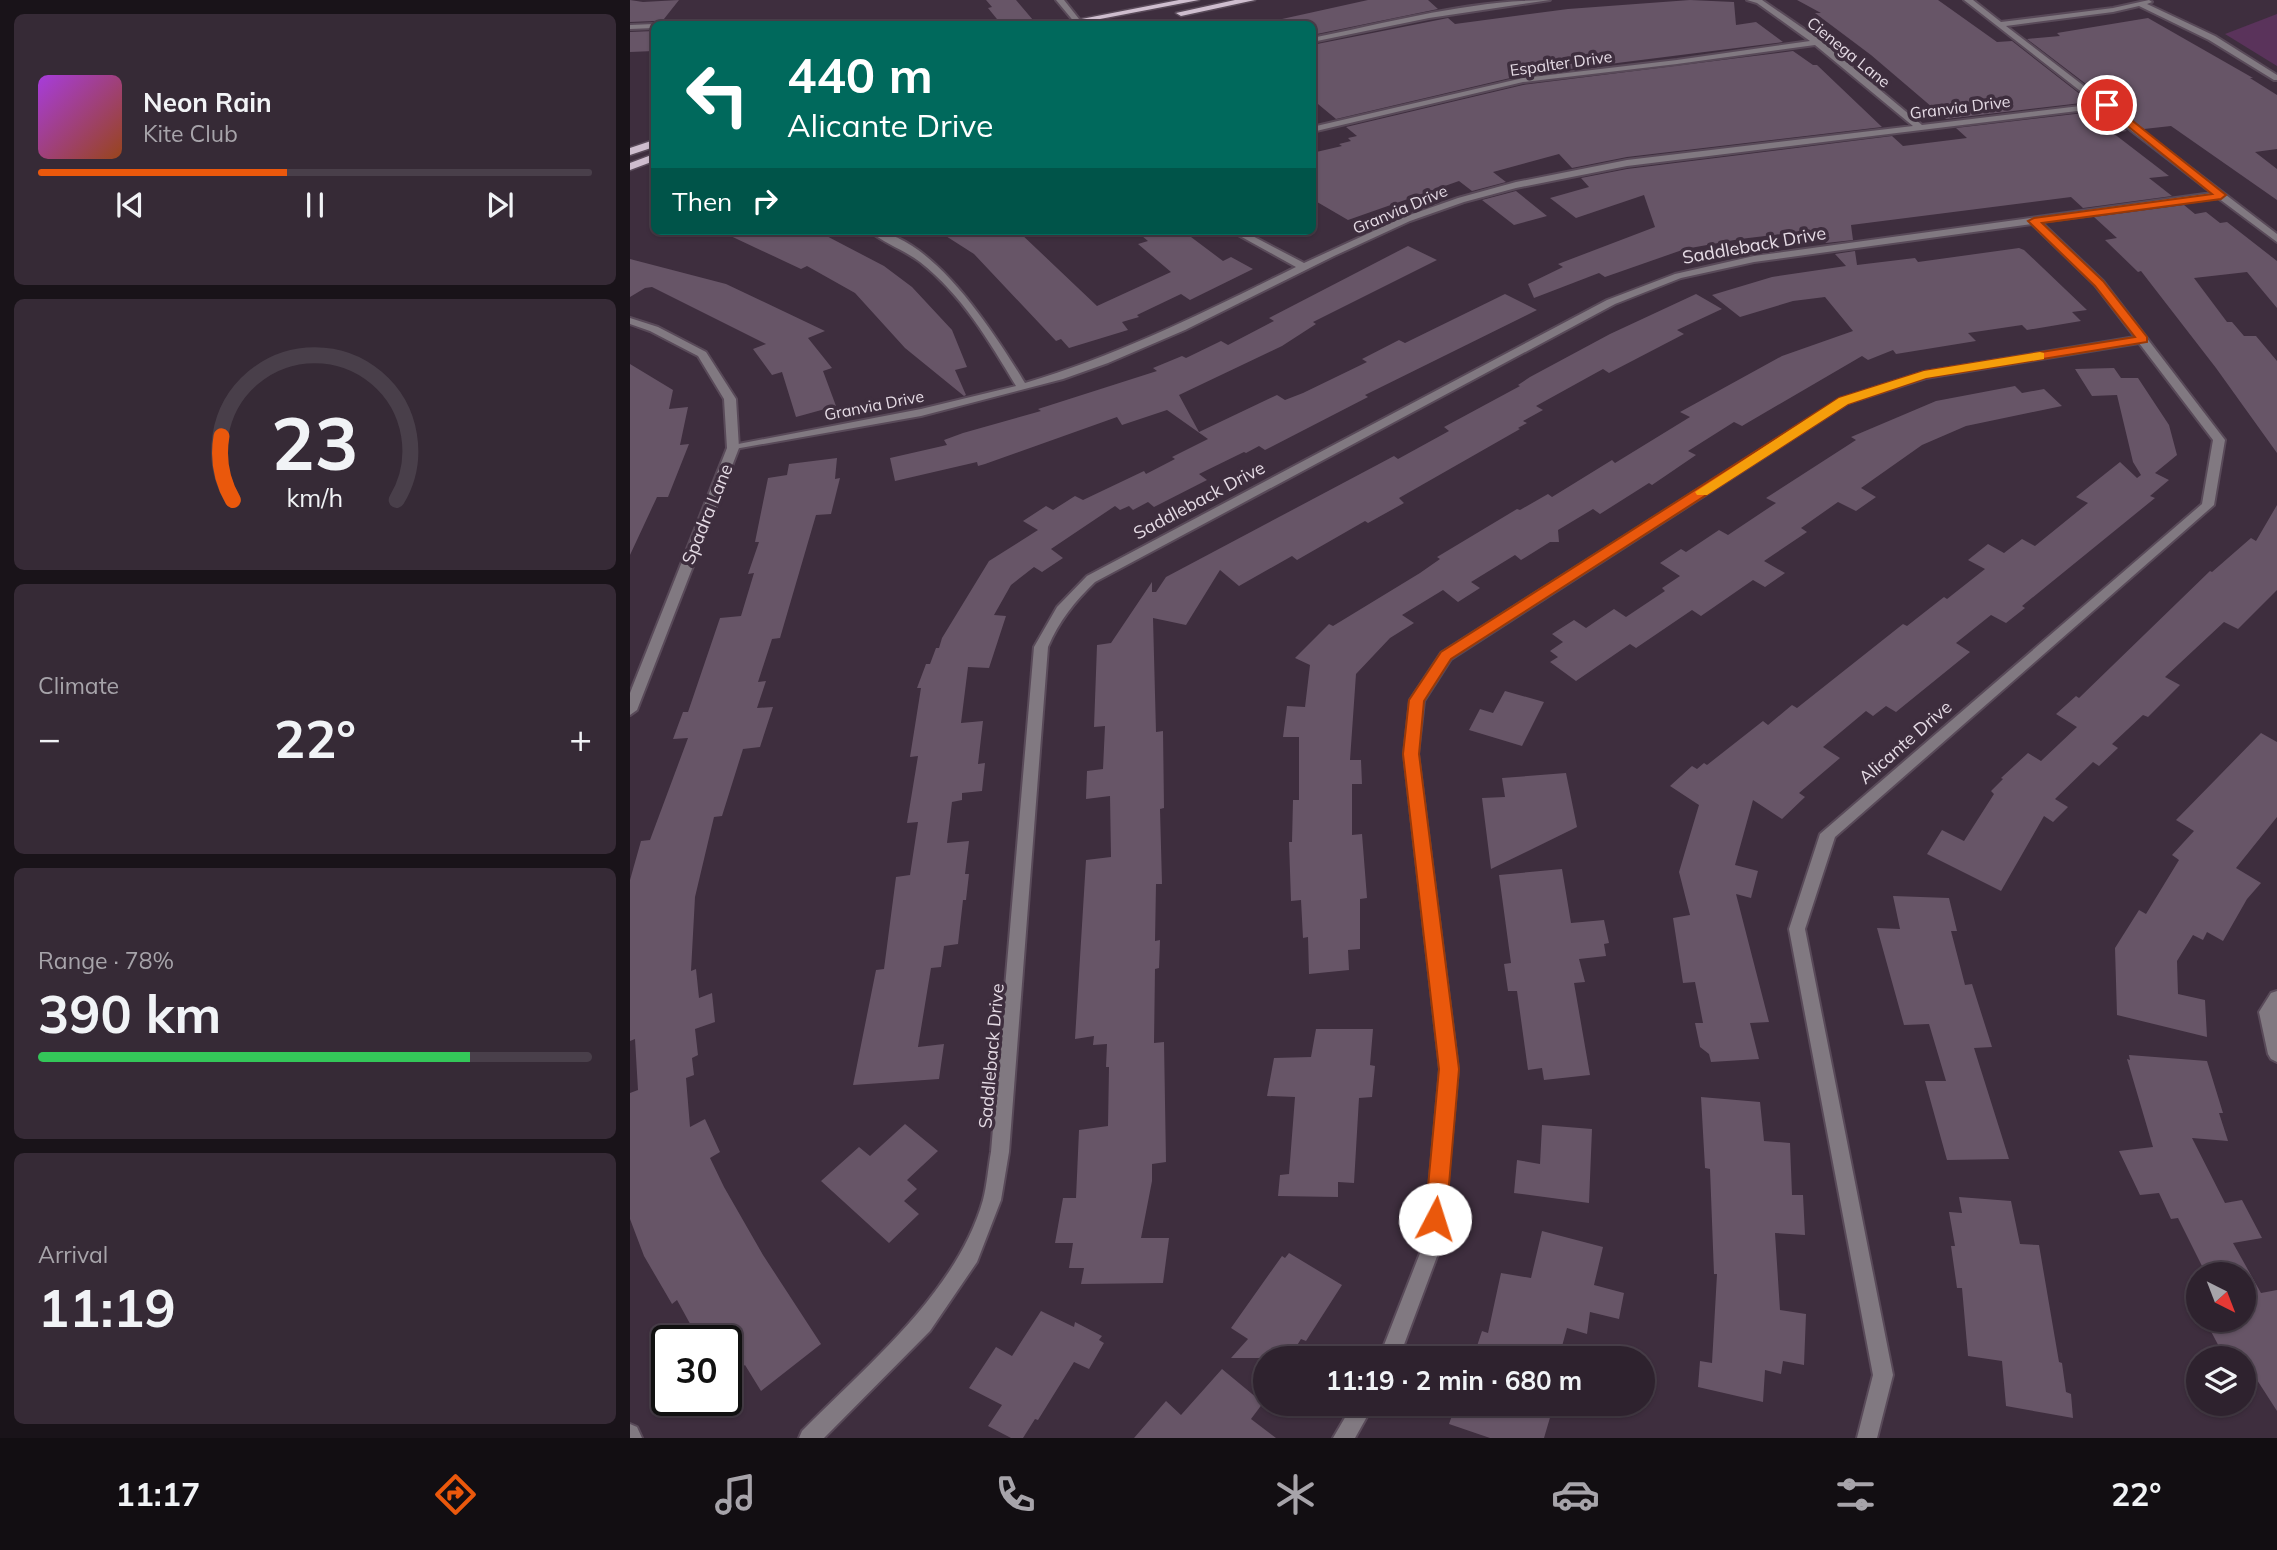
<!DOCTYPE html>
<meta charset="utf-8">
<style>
:root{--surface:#2e222e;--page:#362a36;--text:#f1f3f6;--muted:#a7a4aa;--line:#493f4a;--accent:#ea580c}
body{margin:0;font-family:Mulish,sans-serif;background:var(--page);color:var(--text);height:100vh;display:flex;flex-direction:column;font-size:26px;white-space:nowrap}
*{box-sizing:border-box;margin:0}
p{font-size:23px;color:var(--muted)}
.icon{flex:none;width:38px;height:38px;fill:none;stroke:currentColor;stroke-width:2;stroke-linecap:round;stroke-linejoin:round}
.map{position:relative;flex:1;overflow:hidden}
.panel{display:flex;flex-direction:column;gap:14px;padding:14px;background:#191319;width:630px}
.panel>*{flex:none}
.guide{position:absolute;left:21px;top:21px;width:665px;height:214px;border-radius:10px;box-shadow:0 2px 5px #0004,0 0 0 2px var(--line);background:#00695c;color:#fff;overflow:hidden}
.needle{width:46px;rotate:138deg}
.controls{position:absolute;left:1556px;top:1262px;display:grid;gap:14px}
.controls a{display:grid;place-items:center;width:70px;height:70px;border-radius:50%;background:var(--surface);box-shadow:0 2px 5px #0004,0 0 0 2px var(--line);font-size:35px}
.speed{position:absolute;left:21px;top:1325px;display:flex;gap:14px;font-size:35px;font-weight:700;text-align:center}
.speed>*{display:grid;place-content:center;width:91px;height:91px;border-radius:50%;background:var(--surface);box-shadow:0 2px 5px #0004,0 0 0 2px var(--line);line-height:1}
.speed .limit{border:4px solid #111;border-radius:10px;background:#fff;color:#111}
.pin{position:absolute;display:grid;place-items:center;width:60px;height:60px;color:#fff;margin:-30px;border:4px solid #fff;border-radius:50%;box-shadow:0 2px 7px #0007}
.me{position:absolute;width:77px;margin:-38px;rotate:5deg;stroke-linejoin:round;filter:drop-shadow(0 0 5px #0008)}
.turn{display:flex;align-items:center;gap:24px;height:147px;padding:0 21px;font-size:32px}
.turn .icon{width:91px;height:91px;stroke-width:2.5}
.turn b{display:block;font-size:49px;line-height:60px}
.then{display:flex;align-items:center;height:66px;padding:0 21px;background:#0003;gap:14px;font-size:26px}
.big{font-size:52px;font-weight:700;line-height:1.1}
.panel .card{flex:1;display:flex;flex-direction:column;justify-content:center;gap:10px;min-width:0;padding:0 24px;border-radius:10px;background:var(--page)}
.panel .dial{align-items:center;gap:0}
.dial svg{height:182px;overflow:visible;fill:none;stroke:var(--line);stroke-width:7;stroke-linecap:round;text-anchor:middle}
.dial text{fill:var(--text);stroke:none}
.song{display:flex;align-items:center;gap:21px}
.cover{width:84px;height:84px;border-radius:10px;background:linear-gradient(135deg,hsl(280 70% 55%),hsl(20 70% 35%))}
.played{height:7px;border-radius:4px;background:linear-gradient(90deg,var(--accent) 45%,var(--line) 45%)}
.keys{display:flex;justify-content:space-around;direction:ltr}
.heat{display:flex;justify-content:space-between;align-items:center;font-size:38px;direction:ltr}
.charge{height:10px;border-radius:5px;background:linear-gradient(90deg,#34c759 78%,var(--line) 0)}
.trip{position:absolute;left:623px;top:1346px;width:402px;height:70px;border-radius:35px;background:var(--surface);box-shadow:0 2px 5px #0004,0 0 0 2px var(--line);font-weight:700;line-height:70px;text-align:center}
.tabs{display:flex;height:112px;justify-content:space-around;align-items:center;background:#120e12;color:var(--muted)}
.tabs .icon{width:49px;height:49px}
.tabs .on{color:var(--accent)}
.tabs b{font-size:32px;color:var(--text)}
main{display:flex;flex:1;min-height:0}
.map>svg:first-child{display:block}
.green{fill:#5a335b}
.building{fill:#675567}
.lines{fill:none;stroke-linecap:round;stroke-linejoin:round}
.minor-casing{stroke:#594a59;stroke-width:4}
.tertiary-casing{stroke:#594a59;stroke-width:4}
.primary-casing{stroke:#594a59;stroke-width:3}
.minor{fill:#817981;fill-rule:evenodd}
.tertiary{fill:#817981;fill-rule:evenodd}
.primary{fill:#cebdce;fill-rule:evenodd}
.route{fill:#ea580c;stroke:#983908;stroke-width:2}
.slow{fill:#f59e0b}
.labels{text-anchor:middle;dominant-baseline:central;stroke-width:7;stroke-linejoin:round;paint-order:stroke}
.far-street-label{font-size:16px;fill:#e5dbe5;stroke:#3e2e3e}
.street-label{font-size:18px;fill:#e5dbe5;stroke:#3e2e3e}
</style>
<main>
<section class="panel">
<div class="card">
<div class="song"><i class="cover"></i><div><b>Neon Rain</b><p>Kite Club</p></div></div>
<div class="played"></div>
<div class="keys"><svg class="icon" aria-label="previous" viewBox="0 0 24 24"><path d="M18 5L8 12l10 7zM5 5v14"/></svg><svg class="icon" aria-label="pause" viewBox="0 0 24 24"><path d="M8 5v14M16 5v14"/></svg><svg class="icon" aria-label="next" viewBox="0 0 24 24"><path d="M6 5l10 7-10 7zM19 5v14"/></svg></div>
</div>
<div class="card dial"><svg viewBox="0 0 100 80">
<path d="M14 69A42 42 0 1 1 86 69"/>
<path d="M14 69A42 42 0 0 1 9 41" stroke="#ea580c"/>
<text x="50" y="56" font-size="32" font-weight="700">23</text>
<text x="50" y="72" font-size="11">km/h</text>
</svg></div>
<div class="card"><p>Climate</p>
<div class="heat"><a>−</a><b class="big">22°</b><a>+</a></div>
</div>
<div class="card"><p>Range · 78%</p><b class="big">390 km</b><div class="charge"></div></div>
<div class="card"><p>Arrival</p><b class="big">11:19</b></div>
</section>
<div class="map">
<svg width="1647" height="1438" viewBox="0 0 1647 1438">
<rect width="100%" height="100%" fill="#3e2e3e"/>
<!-- green -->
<path class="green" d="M1647,14v52l-52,-32z"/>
<!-- building -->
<path class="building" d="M0,0l13,2 36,-2 -19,24h-3l-3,-3 -24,1z
M356,0h30l17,20 -32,4 -13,-16 4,-1z
M738,0h60l10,9 -126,26v-11h-34l-5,-3z
M1060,0l44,2 2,23 20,-3 27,20 -260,33 -187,44 -24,-20v-54l136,-27 7,6 113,-15z
M1167,0h141l59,42 15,-1 78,61 -144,17 -75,-64 -56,-42h6z
M1518,18l105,60h-3l27,17v54l-22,3 22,17v31l-106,-74 -27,3 -31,-24 -1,-4 -5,-1 -80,-61 33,-3 -3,-3z
M24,31v20l-24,1v-20z
M1163,51l20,14h4l65,62 -255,30 -55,11 -13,-14 -66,18 13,10 -34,9 -13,-10 -111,39 -36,-21v-46l30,-7 -3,-2 12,-3 -3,-3 9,-2 -11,-9 177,-42z
M1471,111l26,20 -14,2 56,43 -20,2 23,18 -89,12 -12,-11 -220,28 2,15 -27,3 -12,-13 -74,9 -55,10 -80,28 -6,-4 -65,25 -6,-14 35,-17 -5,-3 97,-37 -11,-32 -68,23 -26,-20 39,-11 -8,-9 46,-9 265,-33 11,10 64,-8 -11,-10z
M886,191l31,25 -33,9 -32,-25z
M1554,205l11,9 11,-2 14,11 7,-1 50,39v47l-30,-36 -53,6 33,44h5l12,14h12l21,25v92l-61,-85 -75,-97 -3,1 -33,-32 12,-2 -23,-21z
M90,231h97l67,35 28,21 40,43 15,37 -12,3 11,25 -2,1 -59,-48 -50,-55 -48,-27 -6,3z
M308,231h80l79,75 74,-34 -33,-28 10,-3 -12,-10h47l40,30 8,-4 22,12 -63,31 -9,-6 -44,21 2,2 -17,5 6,8 -59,18 -8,-9 -5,2 -82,-87z
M778,246l29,14 -124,62 3,2 -34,22 -103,49 20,37 78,-37 8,5 18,-7 64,-31 -5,-3 37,-19 6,3 100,-49 32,16 -172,85 3,2 -103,53 -6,-4 -13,7 -2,-1 -45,22 8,6 -53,27 -6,-5 -15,8 -4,-4 -9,4 -5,-4 -64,43 12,9 -21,14 -8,-5 -23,18 -17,30 12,1 -17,52 -21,-1 -7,56 22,-2 -5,43 7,-1 -3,28 -20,2v7l-10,2 -5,41 22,-2 -4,33h4l-3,26h-3l-5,44 -14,2 -3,21 -10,1 -13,79 26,-3 -5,35 -86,6 23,-115 8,-1 12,-92 14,-2 8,-53 -11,1 11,-67 -8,1 11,-69h-4l9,-24h4l6,-16h3l3,-10 47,-77 49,-31 -15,-9 23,-15 7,4 22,-14 8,4 61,-29 2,3 29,-15 -3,-2 36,-18 -41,-29 -45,15 -5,-8 -132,47 -7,2 -1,-4 -82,19 -5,-23 57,-13 -3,-5 19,-7 78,-22 -3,-2 119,-38 -4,-3 29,-12 4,2 35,-17 7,4 46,-24 -5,-3z
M1389,248l5,2 63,60 -15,2 9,9 -54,9 -5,-5 -54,8 8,8 -80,13 -3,-4 -25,10 -6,-4 -120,70 -8,-4 -46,29 8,4 -44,30 -3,-2 -49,31 -7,-5 -35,21 1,12h-9l-29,18 -6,-5 -44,27 9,6 -22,14 -15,-12 -41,25 12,8 -24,15 -34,36 -6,86h11l1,24h-10v51l10,-1 5,64 -7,1v50l-12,1 1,20 -40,4 -1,-37 -5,1 -2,-38 -10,1 -2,-59h3l1,-42h6v-63h-16l4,-31 18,1 5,-42 -15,-7 34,-34 4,2 87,-53 20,-14 -3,-2 80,-48 3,1 28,-16 4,3 60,-37 3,3 75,-46 -10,-5 102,-56 71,-25 -28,-34 -32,4 -53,16 -28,-22 60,-18 74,-11 -11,-12 20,-3 2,14 58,-7 3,4z
M0,259l96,25 99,47 -17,7 24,30 -9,3 13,35 -40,11 -14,-45 -10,3 -19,-26 13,-5 -114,-57 -7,1 -15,9z
M1066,294l26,15 -45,21 7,4 -75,39 -6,-4 -67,37 7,4 -20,11 4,2 -9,5 2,1 -121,69 5,5 -36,20 -3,-2 -68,39 -5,-4 -53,30 -19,-16 -34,55 -33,-7 3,114 7,-1 1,77 -4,1 2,75h-6l-1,57 5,-1 -1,28 -4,1 -1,74 10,-1 2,120 -14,2v17l-11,57h28l-6,45 -82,1 3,-16h-15l4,-25h-18l8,-45h13l3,-68 29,-4 1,-59h-3l1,-23 -14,1 1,-9 -19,3 11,-179 25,-3 -1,-61 -24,3 1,-28 16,-2 2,-43 -11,1 3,-82 14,-2 41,-61v10h4l10,-15 228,-121 4,3 51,-28 -5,-4 76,-41 -2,-1 12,-8 80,-43z
M0,364l43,26 -4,19 19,-2 -8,38 9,-1 -21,53h-11l-27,58z
M1484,368l7,10h17l31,47 8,30 -22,18 14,7 -19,16 5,2 -133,108 3,2 -19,15 -15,-8 -35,28 14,9 -74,60 -10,-6 -13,10 -7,-5 -43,36 17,11 -41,35 6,4 -23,22 -29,-19 -18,65 23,6 -7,27 -15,-4 33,128 -19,1 9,36 -48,3 -2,-8 -9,-7 -5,-24h8l-8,-41 -12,1 -10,-65 17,-3 -11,-43 20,-67 -29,-19 22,-20 5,3 7,-6 3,2 56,-44 5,4 24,-20 5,3 106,-84 4,2 37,-29 3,2 38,-30 -17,-9 20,-16 16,9 18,-14 13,7 53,-43 -12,-6 44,-35 17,16 4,-3 -8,-13 -16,-67 -25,1 -17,-27z
M1385,386l7,7 22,-4 18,17 -96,20 -44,19 -61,43 15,9 -20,14 -18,-9 -37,26 6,4 -43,29 21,12 -20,14 -12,-7 -52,36 -9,-6 -56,38 -6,-4 -54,37 -26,-19 8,-5 -8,-6 13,-9 -11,-8 22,-14 12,8 28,-19 12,8 39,-26 -3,-3 18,-12 -20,-13 21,-14 5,3 33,-22 9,5 48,-32 -10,-5 90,-58 -5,-3 85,-36z
M207,458l-2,21 5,-1 -9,36 -15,1 -36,123 -8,1 -14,43 8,-1 -9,27 16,-1 -13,40 -17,2 -21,67 -8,1 -19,80 -4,74 5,-2 3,29 13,-5 3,29 -20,7 3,26 -6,3 2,17 -8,3 4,49 15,-8 15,33 -10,6 14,29 39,68 58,89 -60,47 -16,-26 -19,14v-39h-27l-22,-40 -5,4 -28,-48 -14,-37v-126l8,-3 -3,-51 -5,2v-161l11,-39 9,-1 38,-102 -15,1 10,-27h5l32,-94 21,-2 13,-43 -6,1 11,-32h-4l13,-64 19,-3 2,-11z
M1647,505v85l-39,39 -14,-7 -59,55 15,8 -32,32 -5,-2 -31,29 6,4 -19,18 -6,-4 -38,37 13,8 -15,15 -9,-6 -43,75 -74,-37 15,-24 22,11 30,-47 -3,-3 12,-12 -2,-1 27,-25 13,8 36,-34 -21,-13 20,-18 3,2 131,-127 2,1 39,-34 5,3z
M875,691l39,11 -22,44 -53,-16 11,-21 13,4z
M1631,733l16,9v75l-41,51 25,15 -14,16 -24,42 -16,-9 -4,8 -10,-5 -16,26 1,33 27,6 2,37 -90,-22 -2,-67 24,-38 7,4 33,-54 -7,-5 22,-24 -18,-11z
M936,773l11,54 -86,42 -9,-71 23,-1 -3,-19z
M932,869l9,54 33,-3 5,23 -5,1 2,12 -27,3 6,23 -11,1 16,92 -46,5 -2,-12 -14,2 -11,-79h-9l-4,-27 7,-1 -12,-88z
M1263,896l56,2 8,33h-6l14,54 7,-1 20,63 -18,1 35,111 -62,1 -22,-79h21l-17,-57 -25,1 -27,-97 23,1z
M686,1029h57l-3,36 5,1 -3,31 -13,1 -5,85 -16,-1v15l-60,-1 2,-21 9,-1 6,-77 -28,-1 7,-38 37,-1z
M1499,1055l78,6 16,52h-4l9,28 -36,-3 33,65 17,-3 20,38 -29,5 28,50 16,-3v121l-36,-56 -16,3 -20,-38h39v-46h-38l-28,-56 -7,1 -12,-26 -19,2 -21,-44 34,-4 -26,-88 3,1z
M1071,1097l59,5 4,39 26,2 2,52h11l2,40 -30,-2 5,77 26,4 -2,51 -21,-4 -2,13 -16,-4 -2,32 -65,-15 2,-26 12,2 5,-89h-3l-4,-105 -5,-1z
M275,1124l33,27 -31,29 10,9 -13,12 15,13 -30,29 -68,-62 38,-34 11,9z
M912,1125l50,4 -3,74 -75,-10 3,-33 23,4z
M1329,1197l52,4 9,43 19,1 20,117 3,1 4,29 5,2 2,24 -67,-12 -4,-45 -34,-5 -6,-68h-5l-6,-42h4l-6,-34 13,1z
M912,1231l61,16 -9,38 30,8 -5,26 -29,-7 -3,22 -20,-6 -6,22 -10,-3 -4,11h-74l9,-27 6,2 13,-60 30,5z
M659,1253l53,32 -36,56 -5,-2 -12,19h-58l17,-19 -17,-11 51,-72 3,2z
M411,1311l33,16 1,-5 27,14 -3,4 5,3 -15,26 -15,-7 -36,58 -3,-1 -12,19h-12l-23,-12 14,-21 -33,-17 27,-41 16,9z
M592,1369l41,34 -12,16 25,19h-142l32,-37 15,14z
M826,1404h98l-10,34h-54l-41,-14z"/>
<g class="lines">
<!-- minor casing -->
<g class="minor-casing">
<path id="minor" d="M920,0l-121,18 -117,24v-4c78,-16 158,-38 238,-38z
M1117,0h15l58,40 102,85 175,-21 -133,-104h9l28,22 112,-14 36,-8 3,2 -5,2 68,32 62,39v5h-3l-65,-40 -70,-34 -26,6 -107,14 100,77h4v3l167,128v8l-59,-44 -177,24 62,59 122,159 -11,65 -379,332 -30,92 88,446 -16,63h-20l16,-63 -84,-446 31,-95 382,-330 11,-64 -74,-97 -213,35 -78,25 -397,256 -27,42 -6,53 40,315 -16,174 -43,115h-20l45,-115 16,-174 -36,-315 6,-54 31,-47 399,-254 84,-27 211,-35 -40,-52 -63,-61 -278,38 -73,16 -66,26 -520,278c-20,19 -36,39 -47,65l-39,505 -8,48 -24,62 -47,69 -106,107h-25l3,-7c65,-66 155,-139 181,-231 4,-15 5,-32 8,-48l43,-505 23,-40 30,-31 520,-276 68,-26 79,-18 458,-63 -110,-85 -475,58 -111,22 -52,14 -54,19 -76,35 -149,74 -77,33 -45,16 -142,37 -192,34 -2,-2 6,-3 188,-36 95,-23c-27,-45 -54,-91 -96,-124 -16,-12 -36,-19 -51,-31 62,0 127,105 156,152 95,-28 182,-72 271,-116l-65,-36h12l61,32 100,-46 54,-19 58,-16 111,-22 286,-34 -98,-81 -138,19 -154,18 -211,50v-5l211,-49 154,-18 133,-19 -53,-38z
M24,24h3h-3v4l-24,1v-4z
M1647,991v71l-6,-3 -3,-5 -9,-42 12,-19z
M723,1404h21l-19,34h-22z
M0,1424l7,3 5,11h-12z"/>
</g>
<!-- tertiary casing -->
<g class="tertiary-casing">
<path id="tertiary" d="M426,0h8l19,24h-7z
M0,318l28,9 48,25 30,47 3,49 -102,262 -7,5v-22l97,-245 -3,-49 -26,-43 -48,-25 -20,-7z"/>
</g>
<!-- primary casing -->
<g class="primary-casing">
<path id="primary" d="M549,0h20l-125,24h-18z
M605,0h20l-74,16 -5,-3z
M24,140v7l-24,8v-7z
M24,154v7l-24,9v-7z"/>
</g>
<!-- minor -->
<use href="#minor" class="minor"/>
<!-- tertiary -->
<use href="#tertiary" class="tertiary"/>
<!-- primary -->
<use href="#primary" class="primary"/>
</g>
<!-- route -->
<path class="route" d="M1474,103h6l116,92 -5,4 -179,24 61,58 44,56v5l-221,36 -78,26 -397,255 -27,42 -5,53 40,315 -13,150 -3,7 -8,3 -7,-3 -3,-7 14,-150 -36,-315 6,-54 32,-48 398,-254 85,-27 211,-34 -40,-51 -67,-65 6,-3 178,-24 -108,-87z"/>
<!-- slow -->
<path class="slow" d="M1410,352l4,1v6l-118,19 -78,26 -141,91h-10l-2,-3 144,-94 85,-27z"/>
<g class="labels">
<!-- far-street labels -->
<g class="far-street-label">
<text transform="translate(1219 52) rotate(39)">Cienega Lane</text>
<text transform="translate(931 63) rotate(-8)">Espalter Drive</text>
<text transform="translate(1330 107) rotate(-7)">Granvia Drive</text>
<text transform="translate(770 209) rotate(-23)">Granvia Drive</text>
<text transform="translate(244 405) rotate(-11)">Granvia Drive</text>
</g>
<!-- street labels -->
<g class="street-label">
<text transform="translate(1124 245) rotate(-10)">Saddleback Drive</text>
<text transform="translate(569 500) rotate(-28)">Saddleback Drive</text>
<text transform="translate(77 514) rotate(-68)">Spadra Lane</text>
<text transform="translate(1275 742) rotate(-41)">Alicante Drive</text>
<text transform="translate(361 1056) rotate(-85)">Saddleback Drive</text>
</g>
</g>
</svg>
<div class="controls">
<a><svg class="needle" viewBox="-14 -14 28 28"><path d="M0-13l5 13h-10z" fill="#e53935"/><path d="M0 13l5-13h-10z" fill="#a7a4aa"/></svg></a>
<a><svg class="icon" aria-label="layers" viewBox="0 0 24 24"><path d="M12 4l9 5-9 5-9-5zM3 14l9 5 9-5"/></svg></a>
</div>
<div class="speed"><div class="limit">30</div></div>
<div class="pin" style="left:1477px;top:105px;background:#d93025"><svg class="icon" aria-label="arrive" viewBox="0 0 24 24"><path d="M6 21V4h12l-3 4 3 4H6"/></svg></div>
<svg class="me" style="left:805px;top:1219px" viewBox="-20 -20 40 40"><circle r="19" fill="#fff"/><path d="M0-13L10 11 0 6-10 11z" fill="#ea580c"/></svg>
<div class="trip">11:19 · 2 min · 680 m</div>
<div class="guide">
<div class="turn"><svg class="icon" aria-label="left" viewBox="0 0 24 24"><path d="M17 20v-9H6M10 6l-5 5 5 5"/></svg><div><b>440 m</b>Alicante Drive</div></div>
<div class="then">Then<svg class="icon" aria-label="right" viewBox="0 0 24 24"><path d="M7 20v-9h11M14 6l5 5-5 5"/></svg></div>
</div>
</div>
</main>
<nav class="tabs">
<b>11:17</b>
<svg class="icon on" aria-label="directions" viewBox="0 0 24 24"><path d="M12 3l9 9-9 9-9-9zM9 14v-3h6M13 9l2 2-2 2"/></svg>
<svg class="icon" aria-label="music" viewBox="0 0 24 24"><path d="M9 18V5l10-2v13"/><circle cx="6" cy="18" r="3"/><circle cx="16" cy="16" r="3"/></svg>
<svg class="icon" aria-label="phone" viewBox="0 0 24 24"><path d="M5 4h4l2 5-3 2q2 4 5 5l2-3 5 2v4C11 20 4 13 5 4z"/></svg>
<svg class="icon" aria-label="climate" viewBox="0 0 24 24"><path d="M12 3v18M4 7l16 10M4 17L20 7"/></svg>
<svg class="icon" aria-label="car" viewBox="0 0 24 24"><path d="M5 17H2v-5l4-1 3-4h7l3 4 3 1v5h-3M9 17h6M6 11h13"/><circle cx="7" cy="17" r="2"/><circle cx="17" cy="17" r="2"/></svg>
<svg class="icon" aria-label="filters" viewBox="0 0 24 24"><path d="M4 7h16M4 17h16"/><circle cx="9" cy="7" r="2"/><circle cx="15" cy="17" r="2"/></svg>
<b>22°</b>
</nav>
